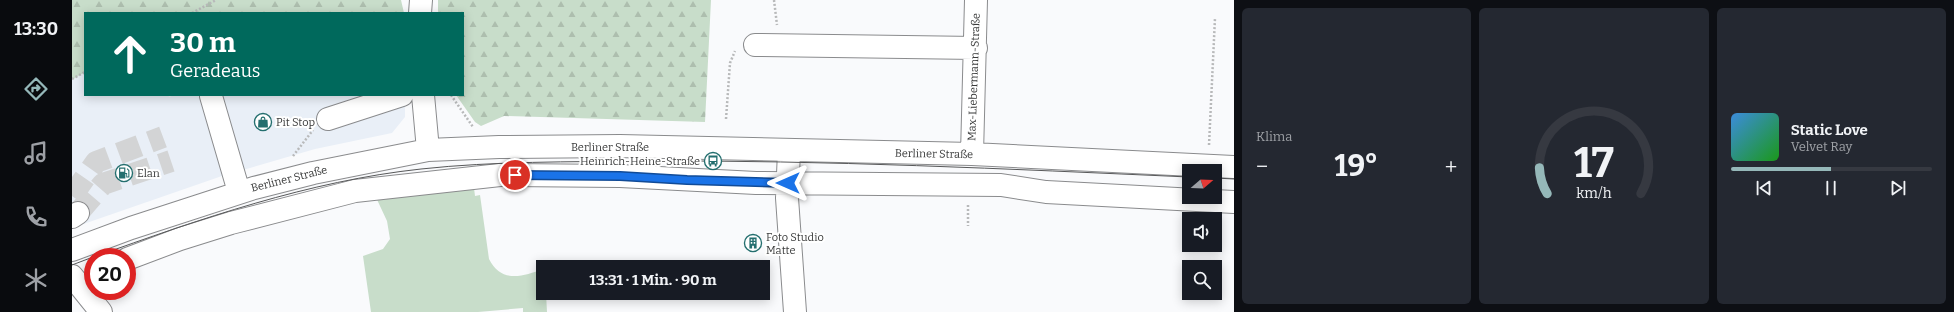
<!DOCTYPE html>
<html lang="de">
<meta charset="utf-8">
<style>
:root{--surface:#171b24;--page:#242831;--text:#f1f3f6;--muted:#9ea1a6;--line:#363941;--accent:#95b8b9}
body{margin:0;font-family:Bitter,serif;background:var(--page);color:var(--text);height:100vh;display:flex;flex-direction:column;font-size:15px;white-space:nowrap}
*{box-sizing:border-box;margin:0}
p{font-size:13px;color:var(--muted)}
.icon{flex:none;width:22px;height:22px;fill:none;stroke:currentColor;stroke-width:2;stroke-linecap:round;stroke-linejoin:round}
.map{position:relative;flex:1;overflow:hidden}
.side{display:flex;flex-direction:column;gap:8px;padding:8px;background:#0d0f14;width:720px}
.side>*{flex:none}
.hud{position:absolute;left:12px;top:12px;width:380px;height:84px;border-radius:0px;box-shadow:0 2px 10px #0003;background:#00695c;color:#fff;overflow:hidden}
.needle{width:26px;rotate:71deg}
.buttons{position:absolute;left:1110px;top:164px;display:grid;gap:8px}
.buttons a{display:grid;place-items:center;width:40px;height:40px;border-radius:0px;background:var(--surface);box-shadow:0 2px 10px #0003;font-size:20px}
.speed{position:absolute;left:12px;top:248px;display:flex;gap:8px;font-size:20px;font-weight:700;text-align:center}
.speed>*{display:grid;place-content:center;width:52px;height:52px;border-radius:50%;background:var(--surface);box-shadow:0 2px 10px #0003;line-height:1}
.speed .limit{border:6px solid #d22;background:#fff;color:#111}
.pin{position:absolute;display:grid;place-items:center;width:34px;height:34px;color:#fff;margin:-17px;border:2px solid #fff;border-radius:50%;box-shadow:0 1px 4px #0007}
.me{position:absolute;width:44px;margin:-22px;rotate:270deg;stroke-linejoin:round;filter:drop-shadow(0 0 3px #0008)}
.turn{display:flex;align-items:center;gap:14px;height:84px;padding:0 20px;font-size:18px}
.turn .icon{width:52px;height:52px;stroke-width:2.5}
.turn b{display:block;font-size:28px;line-height:34px}
.big{font-size:30px;font-weight:700;line-height:1.1}
.side .tile{flex:1;display:flex;flex-direction:column;justify-content:center;gap:6px;min-width:0;padding:0 14px;border-radius:6px;background:var(--page)}
.side .dial{align-items:center;gap:0}
.dial svg{height:104px;overflow:visible;fill:none;stroke:var(--line);stroke-width:7;stroke-linecap:round;text-anchor:middle}
.dial text{fill:var(--text);stroke:none}
.song{display:flex;align-items:center;gap:12px}
.cover{width:48px;height:48px;border-radius:6px;background:linear-gradient(135deg,hsl(210 70% 55%),hsl(120 70% 35%))}
.played{height:4px;border-radius:2px;background:linear-gradient(90deg,var(--accent) 50%,var(--line) 50%)}
.keys{display:flex;justify-content:space-around;direction:ltr}
.heat{display:flex;justify-content:space-between;align-items:center;font-size:22px;direction:ltr}
.side .tiles{flex:1;display:grid;gap:8px;grid-template-columns:repeat(3,1fr)}
.trip{position:absolute;left:464px;top:260px;width:234px;height:40px;border-radius:0px;background:var(--surface);box-shadow:0 2px 10px #0003;font-weight:700;line-height:40px;text-align:center}
main{display:flex;flex:1;min-height:0}
.tabs{display:flex;flex-direction:column;width:72px;justify-content:space-around;align-items:center;background:#090b0e;color:var(--muted)}
.tabs .icon{width:28px;height:28px}
.tabs .on{color:var(--accent)}
.tabs b{font-size:18px;color:var(--text)}
.map>svg:first-child{display:block}
.built{fill:#e9eff7}
.grass{fill:#c8ddca}
.forest{fill:url(#forest-firs)}
.lines{fill:none;stroke-linecap:round;stroke-linejoin:round}
.minor-tunnel{stroke:#d3d4d5;stroke-width:22;stroke-dasharray:22 11;stroke-linecap:butt}
.minor-casing{stroke:#8a8b8d;stroke-width:24}
.path{stroke:#b8b9ba;stroke-width:2.5;stroke-dasharray:2 2;stroke-linecap:butt}
.minor{stroke:#fff;stroke-width:22}
.tram{stroke:#58595a;stroke-width:1}
.route-casing{stroke:#114b97;stroke-width:10}
.route{stroke:#1a73e8;stroke-width:7}
.labels{text-anchor:middle;dominant-baseline:central;stroke-width:4;stroke-linejoin:round;paint-order:stroke}
.street-label{font-size:11px;fill:#393a3a;stroke:#fff}
.poi-label{font-size:11px;fill:#393a3a;stroke:#fff;text-anchor:start}
</style>
<main>
<nav class="tabs">
<b>13:30</b>
<svg class="icon on" aria-label="directions" viewBox="0 0 24 24"><path d="M12 3l9 9-9 9-9-9zM9 14v-3h6M13 9l2 2-2 2"/></svg>
<svg class="icon" aria-label="music" viewBox="0 0 24 24"><path d="M9 18V5l10-2v13"/><circle cx="6" cy="18" r="3"/><circle cx="16" cy="16" r="3"/></svg>
<svg class="icon" aria-label="phone" viewBox="0 0 24 24"><path d="M5 4h4l2 5-3 2q2 4 5 5l2-3 5 2v4C11 20 4 13 5 4z"/></svg>
<svg class="icon" aria-label="climate" viewBox="0 0 24 24"><path d="M12 3v18M4 7l16 10M4 17L20 7"/></svg>
</nav>
<div class="map">
<svg width="1162" height="312" viewBox="0 0 1162 312">
<defs>
<pattern id="forest-firs" width="22" height="20" patternUnits="userSpaceOnUse"><rect width="22" height="20" fill="#c8ddca"/><path d="M5 1l3.5 6h-7zM16 11l3.5 6h-7z" fill="#adbeae"/></pattern>
</defs>
<rect width="100%" height="100%" fill="#f9fafc"/>
<!-- built -->
<path class="built" d="M13,72v23h83l1,2 6,-2h230v22l-13,16 -77,16 -93,27 -150,52v-148z"/>
<!-- grass -->
<path class="grass" d="M401,180l2,16 5,-1 9,64c12,24 33,18 54,10v24h3l1,19h-24v-4l-45,4h-107l-8,-56 20,-7 7,-10 -3,-18 -14,-30z"/>
<!-- forest -->
<path class="forest" d="M0,0h329l3,13h-319v59l-13,8z
M366,0h273l-6,122 -201,-6 -23,10 -6,-4 -19,-27h7v-82h-25z"/>
<g class="lines">
<!-- minor-tunnel -->
<path class="minor-tunnel" d="M0,196l24,-34 67,-25
M6,213l25,-29 68,-23"/>
<!-- minor casing -->
<g class="minor-casing">
<path id="minor" d="M348,13l1,-13
M683,45l221,3
M351,95l5,55
M139,96l28,96
M256,119l74,-24
M717,151l-2,47 8,114
M900,154l4,-154
M0,217l6,-4
M0,250l59,-22 123,-40 59,-15 115,-23 71,-3 121,-1 352,8 262,13
M55,259l53,-20 51,-16 124,-32 145,-16 120,1 136,7 245,2 45,7 188,10
M0,276l29,36"/>
</g>
<!-- path -->
<path class="path" d="M702,0l3,25
M120,13l24,-13
M0,79l13,-7
M379,95l22,32
M654,119l4,-56 5,-12
M1137,145l6,-127
M221,156l20,-26
M896,205v21"/>
<!-- minor -->
<use href="#minor" class="minor"/>
<!-- tram -->
<path class="tram" d="M1143,178l19,1
M22,257c106,-38 215,-76 327,-88 74,-8 149,-7 223,-8 182,-1 363,8 545,16
M0,265l21,-8"/>
</g>
<g class="lines">
<!-- route casing -->
<g class="route-casing">
<path id="route" d="M443,175l105,1 67,4 101,3"/>
</g>
<!-- route -->
<use href="#route" class="route"/>
</g>
<!-- icons -->
<defs>
<g id="shop-ring" transform="scale(0.9)"><circle r="9.5" fill="#fff" stroke="#246f6f" stroke-width="1.5"/><path d="M-5-2.5h2.3a2.7 3.5 0 0 1 5.4 0H5L5.5 6h-11ZM-1.5-2.5h3a1.5 2.3 0 0 0-3 0Z" fill="#246f6f"/></g>
<g id="bus-ring" transform="scale(0.9)"><circle r="9.5" fill="#fff" stroke="#246f6f" stroke-width="1.5"/><path d="M-5-6H5V4H4V6H2V4H-2V6H-4V4H-5ZM-3.5-4V0h7V-4ZM-3.5 1.2v1.5H-2V1.2ZM2 1.2v1.5H3.5V1.2Z" fill="#246f6f"/></g>
<g id="fuel-ring" transform="scale(0.9)"><circle r="9.5" fill="#fff" stroke="#246f6f" stroke-width="1.5"/><path d="M-5.5-6h7V0h2V4h1.3V-2.5L3-4.5l.8-.8L6-3V5H2.5V1h-1V6h-7ZM-4.2-4.7v3.2H.2V-4.7Z" fill="#246f6f"/></g>
<g id="building-ring" transform="scale(0.9)"><circle r="9.5" fill="#fff" stroke="#246f6f" stroke-width="1.5"/><path d="M-4-6H4V6H1V3H-1V6H-4ZM-2.5-4.3h1.7v1.8h-1.7ZM.8-4.3h1.7v1.8H.8ZM-2.5-1h1.7V.8h-1.7ZM.8-1h1.7V.8H.8Z" fill="#246f6f"/></g>
</defs>
<g fill-rule="evenodd">
<use href="#shop-ring" x="191" y="122"/>
<use href="#bus-ring" x="641" y="161"/>
<use href="#fuel-ring" x="52" y="173"/>
<use href="#building-ring" x="681" y="243"/>
</g>
<g class="labels">
<!-- street labels -->
<g class="street-label">
<text transform="translate(902 77) rotate(-88)">Max-Liebermann-Straße</text>
<text x="538" y="147">Berliner Straße</text>
<text transform="translate(862 154) rotate(1)">Berliner Straße</text>
<text transform="translate(217 179) rotate(-14)">Berliner Straße</text>
</g>
<!-- poi labels -->
<g class="poi-label">
<text x="204" y="122">Pit Stop</text>
<text x="628" y="161" text-anchor="end">Heinrich-Heine-Straße</text>
<text x="65" y="173">Elan</text>
<text x="694" y="237">Foto Studio<tspan x="694" dy="13">Matte</tspan></text>
</g>
</g>
</svg>
<div class="buttons">
<a><svg class="needle" viewBox="-14 -14 28 28"><path d="M0-13l5 13h-10z" fill="#e53935"/><path d="M0 13l5-13h-10z" fill="#9ea1a6"/></svg></a>
<a><svg class="icon" aria-label="sound" viewBox="0 0 24 24"><path d="M4 9h4l5-4v14l-5-4H4zM17 9q2 3 0 6"/></svg></a>
<a><svg class="icon" aria-label="search" viewBox="0 0 24 24"><circle cx="10" cy="10" r="6"/><path d="M15 15l6 6"/></svg></a>
</div>
<div class="speed"><div class="limit">20</div></div>
<div class="pin" style="left:443px;top:175px;background:#d93025"><svg class="icon" aria-label="arrive" viewBox="0 0 24 24"><path d="M6 21V4h12l-3 4 3 4H6"/></svg></div>
<svg class="me" style="left:716px;top:183px" viewBox="-20 -20 40 40"><path d="M0-17L14 15 0 8-14 15z" fill="#1a73e8" stroke="#fff" stroke-width="4"/></svg>
<div class="trip">13:31 · 1 Min. · 90 m</div>
<div class="hud">
<div class="turn"><svg class="icon" aria-label="ahead" viewBox="0 0 24 24"><path d="M12 20V5M6 11l6-6 6 6"/></svg><div><b>30 m</b>Geradeaus</div></div>
</div>
</div>
<section class="side">
<div class="tiles">
<div class="tile"><p>Klima</p>
<div class="heat"><a>−</a><b class="big">19°</b><a>+</a></div>
</div>
<div class="tile dial"><svg viewBox="0 0 100 80">
<path d="M14 69A42 42 0 1 1 86 69"/>
<path d="M14 69A42 42 0 0 1 8 49" stroke="#95b8b9"/>
<text x="50" y="56" font-size="32" font-weight="700">17</text>
<text x="50" y="72" font-size="11">km/h</text>
</svg></div>
<div class="tile">
<div class="song"><i class="cover"></i><div><b>Static Love</b><p>Velvet Ray</p></div></div>
<div class="played"></div>
<div class="keys"><svg class="icon" aria-label="previous" viewBox="0 0 24 24"><path d="M18 5L8 12l10 7zM5 5v14"/></svg><svg class="icon" aria-label="pause" viewBox="0 0 24 24"><path d="M8 5v14M16 5v14"/></svg><svg class="icon" aria-label="next" viewBox="0 0 24 24"><path d="M6 5l10 7-10 7zM19 5v14"/></svg></div>
</div>
</div>
</section>
</main>
